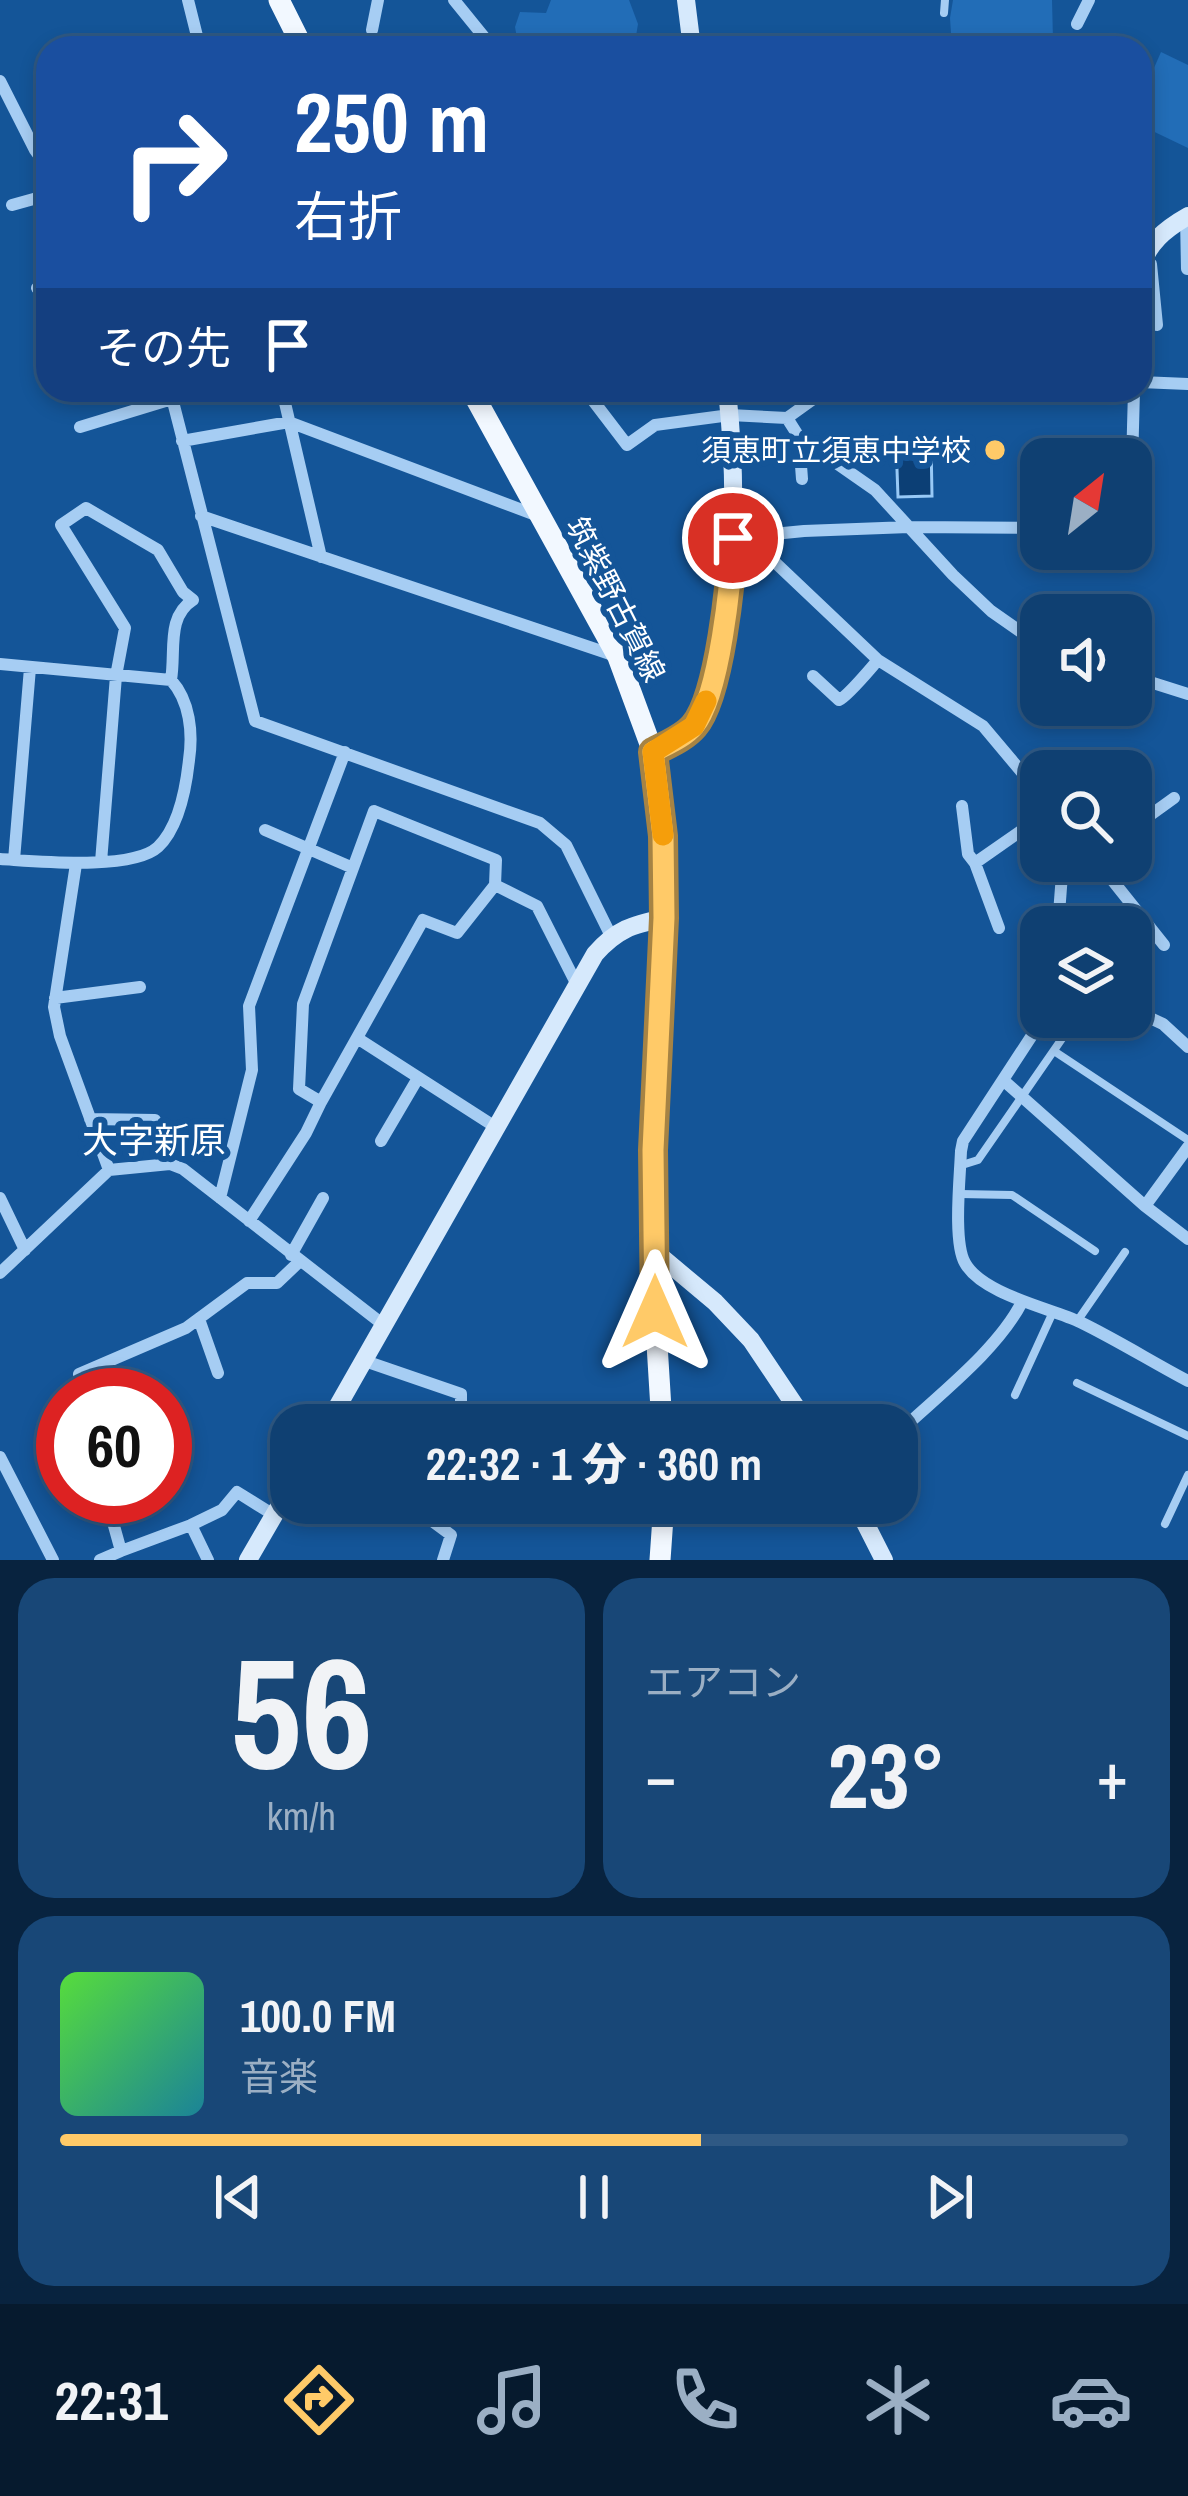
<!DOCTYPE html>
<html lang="ja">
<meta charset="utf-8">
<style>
:root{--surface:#0f4072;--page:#184777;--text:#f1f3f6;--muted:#9bafc4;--line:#2f5984;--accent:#ffca68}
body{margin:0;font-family:"Archivo Narrow","Noto Sans JP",sans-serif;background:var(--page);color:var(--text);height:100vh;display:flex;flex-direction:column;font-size:45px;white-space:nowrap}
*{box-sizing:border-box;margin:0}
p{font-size:39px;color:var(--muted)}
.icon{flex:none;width:66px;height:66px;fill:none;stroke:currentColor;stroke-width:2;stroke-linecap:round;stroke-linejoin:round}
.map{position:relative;height:1560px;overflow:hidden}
.side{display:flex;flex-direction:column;gap:18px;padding:18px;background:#08233f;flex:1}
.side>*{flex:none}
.hud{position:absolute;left:36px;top:36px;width:1116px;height:366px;border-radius:36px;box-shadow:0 6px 18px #0003,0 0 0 3px var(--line);background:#1a4fa0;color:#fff;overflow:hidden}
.needle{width:78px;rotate:30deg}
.buttons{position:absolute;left:1020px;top:438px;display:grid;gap:24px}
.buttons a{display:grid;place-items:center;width:132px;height:132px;border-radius:24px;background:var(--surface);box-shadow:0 6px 18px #0003,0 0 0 3px var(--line);font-size:60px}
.speed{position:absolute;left:36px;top:1368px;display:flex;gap:24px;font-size:60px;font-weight:700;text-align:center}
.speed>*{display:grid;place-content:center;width:156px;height:156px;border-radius:50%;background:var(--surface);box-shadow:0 6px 18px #0003,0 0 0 3px var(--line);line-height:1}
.speed .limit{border:18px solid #d22;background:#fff;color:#111}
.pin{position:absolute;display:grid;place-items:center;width:102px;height:102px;color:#fff;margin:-51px;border:6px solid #fff;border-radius:50%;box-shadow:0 3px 12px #0007}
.me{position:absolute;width:132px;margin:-66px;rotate:0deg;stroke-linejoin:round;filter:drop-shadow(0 0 9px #0008)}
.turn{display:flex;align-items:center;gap:42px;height:252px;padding:0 60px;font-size:54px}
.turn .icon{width:156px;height:156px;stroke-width:2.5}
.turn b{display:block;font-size:84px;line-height:102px}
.then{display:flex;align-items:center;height:114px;padding:0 60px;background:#0003;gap:24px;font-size:45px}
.big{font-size:90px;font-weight:800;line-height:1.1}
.side .widget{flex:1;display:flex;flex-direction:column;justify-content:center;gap:18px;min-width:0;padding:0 42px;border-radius:36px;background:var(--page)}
.side .dial{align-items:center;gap:0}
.dial b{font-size:156px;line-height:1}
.song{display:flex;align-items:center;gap:36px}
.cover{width:144px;height:144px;border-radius:18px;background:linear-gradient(135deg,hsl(110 70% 55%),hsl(190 70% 35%))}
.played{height:12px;border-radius:6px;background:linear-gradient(90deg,var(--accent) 60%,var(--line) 60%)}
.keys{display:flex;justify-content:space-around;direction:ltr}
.heat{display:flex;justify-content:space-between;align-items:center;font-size:66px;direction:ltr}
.side .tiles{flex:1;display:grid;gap:18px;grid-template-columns:1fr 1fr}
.widget:last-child{grid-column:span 2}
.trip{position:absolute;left:270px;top:1404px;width:648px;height:120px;border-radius:36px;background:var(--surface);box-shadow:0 6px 18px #0003,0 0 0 3px var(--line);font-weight:800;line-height:120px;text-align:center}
.tab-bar{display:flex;height:192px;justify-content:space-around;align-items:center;background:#061a2e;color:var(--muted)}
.tab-bar .icon{width:84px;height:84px}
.tab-bar .on{color:var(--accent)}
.tab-bar b{font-size:54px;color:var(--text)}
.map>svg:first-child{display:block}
.water{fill:#0c3f75;stroke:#98c9f6;stroke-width:3}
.building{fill:#226db7}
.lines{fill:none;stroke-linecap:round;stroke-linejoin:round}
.lane{stroke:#a6cdf3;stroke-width:8}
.street{stroke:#a6cdf3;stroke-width:12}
.secondary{stroke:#d6e9fc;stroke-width:18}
.primary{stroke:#f2f8ff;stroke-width:21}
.route-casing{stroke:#a68344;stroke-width:30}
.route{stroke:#ffca68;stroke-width:21}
.slow{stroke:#f59e0b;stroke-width:21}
.poi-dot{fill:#ffca68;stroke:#145598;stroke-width:4.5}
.labels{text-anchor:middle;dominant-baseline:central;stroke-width:12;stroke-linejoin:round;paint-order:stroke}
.poi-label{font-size:30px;fill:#fff;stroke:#145598;text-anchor:end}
.street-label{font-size:30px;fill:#fff;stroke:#145598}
.quarter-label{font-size:36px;fill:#fff;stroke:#145598}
</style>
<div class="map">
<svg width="1188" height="1560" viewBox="0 0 1188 1560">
<rect width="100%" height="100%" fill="#145598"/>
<!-- water -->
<path class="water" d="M931,441l1,55 -34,1 -2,-55z"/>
<!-- building -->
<path class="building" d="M551,0h78l9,24 -4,24h-105l1,-6 -13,-4 -2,-11 5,-15 26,1z
M953,0h99l1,40 -79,3v5h-22l-2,-30z
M1161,52l27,13v83l-48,-23v-25z"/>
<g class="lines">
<!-- lane -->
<path class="lane" d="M944,13l1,-13
M1054,1051l134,89
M962,1165l16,-5 99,-143
M960,1194l52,1 83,56
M1078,1320l47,-68
M1077,1383l111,53
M1015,1395l38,-83
M1165,1524l23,-49"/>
<!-- street -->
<path class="street" d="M188,0l12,48
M454,0l39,48
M1077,24l12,-24
M372,30l6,-30
M0,81l35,69 13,18
M12,205l36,-10
M1186,217l1,52
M1143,258l8,6 6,61
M37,288l11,-3
M1140,382l48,2
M170,390l85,331 285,102 26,22 45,91
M282,390l39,167
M585,390l42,55 28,-20 75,-10 57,3 39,-28
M787,418l12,19 76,53 78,85 38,36 50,35
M80,427l92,-28
M182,441l107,-19 249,94
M802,479l-2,-27 7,-10
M1131,502l3,-112
M201,516l415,140
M733,538l71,-7 105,-4 132,1
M753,538l9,12 116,110 105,66 58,69
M0,664l171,16c19,21 22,53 18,80 -3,28 -10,67 -31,87 -26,24 -123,14 -158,12
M813,676l26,24c9,-4 31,-31 39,-40
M1131,676l57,18
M962,806l6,48 7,9
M1131,829l43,-31
M265,830l88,38
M14,860l16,-192
M1097,861l67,84
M101,862l15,-186 9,-48 -64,-103 25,-17 72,42 25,42 10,8c-27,17 -17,51 -22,80
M76,864l-22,143 6,29 49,134
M1058,927l5,-66
M999,928l-24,-65 66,-46
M55,998l85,-11
M1131,1009l32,15 25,23
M1044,1017l-81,124 -2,10c-1,27 -8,91 4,112 17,31 85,45 115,59 37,18 72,40 108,59
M357,1038l140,90
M1003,1080l142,126 43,33
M321,1102l102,-182 34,13 38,-48
M90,1119l65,1
M381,1141l37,-63
M0,1198l25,52
M220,1198l32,-128 -3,-64 96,-254
M1145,1206l43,-59
M249,1221l57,-88 15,-31 -22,-13 4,-85 71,-193 122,49 -1,25 42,21 38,75
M291,1255l32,-57
M0,1273l109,-103 61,-6 13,5 202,157
M199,1319l19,54
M365,1361l96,33v31
M87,1395l-8,-21 107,-46 61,-45h30l23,-22
M897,1434c40,-38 100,-83 125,-132
M0,1457l53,103
M430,1503l-6,12 27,20 -8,25
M191,1525l31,-15 15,-18 37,23
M121,1551l70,-26 17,35
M100,1560l21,-9 -15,-54"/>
<!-- secondary -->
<path class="secondary" d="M686,0l6,48
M1140,269c8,-26 25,-40 48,-53
M653,752c13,-7 29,-13 39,-24 15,-17 18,-40 23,-61 22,-90 22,-184 12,-277
M654,1251l61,51 36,38 57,85
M327,1425l268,-471c22,-25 37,-29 69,-36
M855,1503l29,57
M248,1560l43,-74"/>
<!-- primary -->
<path class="primary" d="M279,0l24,48
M471,390l147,267 35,95 8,59 3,59v48l-11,232 2,162 7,113
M660,1560l4,-57"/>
</g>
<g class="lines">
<!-- route casing -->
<g class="route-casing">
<path id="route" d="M655,1312l-2,-162 11,-232 -1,-82 -10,-84c13,-7 31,-14 41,-26 26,-30 37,-147 39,-188"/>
</g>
<!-- route -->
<use href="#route" class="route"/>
<!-- slow -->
<path class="slow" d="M663,835l-10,-83 41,-26 12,-25"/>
</g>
<!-- markers -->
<circle class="poi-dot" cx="995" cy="450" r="12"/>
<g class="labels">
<!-- poi labels -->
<g class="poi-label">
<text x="971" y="450">須恵町立須恵中学校</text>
</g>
<!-- street labels -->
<g class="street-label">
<text transform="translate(616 599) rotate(63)">筑紫野古賀線</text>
</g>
<!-- quarter labels -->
<g class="quarter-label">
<text x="154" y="1140">大字新原</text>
</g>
</g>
</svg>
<div class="buttons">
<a><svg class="needle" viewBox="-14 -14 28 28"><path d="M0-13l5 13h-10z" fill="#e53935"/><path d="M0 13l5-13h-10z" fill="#9bafc4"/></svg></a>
<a><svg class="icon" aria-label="sound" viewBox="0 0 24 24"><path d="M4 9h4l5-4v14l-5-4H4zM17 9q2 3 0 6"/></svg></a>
<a><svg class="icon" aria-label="search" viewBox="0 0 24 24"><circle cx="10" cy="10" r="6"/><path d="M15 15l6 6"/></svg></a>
<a><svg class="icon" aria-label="layers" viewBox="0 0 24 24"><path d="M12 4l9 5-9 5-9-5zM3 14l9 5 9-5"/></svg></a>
</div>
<div class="speed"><div class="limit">60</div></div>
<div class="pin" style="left:733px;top:538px;background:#d93025"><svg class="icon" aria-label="arrive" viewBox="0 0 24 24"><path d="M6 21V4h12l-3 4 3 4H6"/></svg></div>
<svg class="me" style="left:655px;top:1312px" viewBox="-20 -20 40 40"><path d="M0-17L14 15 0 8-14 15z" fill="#ffca68" stroke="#fff" stroke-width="4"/></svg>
<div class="trip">22:32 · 1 分 · 360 m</div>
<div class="hud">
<div class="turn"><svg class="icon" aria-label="right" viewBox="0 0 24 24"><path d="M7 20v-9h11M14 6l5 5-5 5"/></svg><div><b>250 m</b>右折</div></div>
<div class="then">その先<svg class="icon" aria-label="arrive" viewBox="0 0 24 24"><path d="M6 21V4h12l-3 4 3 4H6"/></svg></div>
</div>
</div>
<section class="side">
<div class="tiles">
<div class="widget dial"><b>56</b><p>km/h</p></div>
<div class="widget"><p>エアコン</p>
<div class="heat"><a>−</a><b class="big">23°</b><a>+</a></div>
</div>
<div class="widget">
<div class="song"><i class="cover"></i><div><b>100.0 FM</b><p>音楽</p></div></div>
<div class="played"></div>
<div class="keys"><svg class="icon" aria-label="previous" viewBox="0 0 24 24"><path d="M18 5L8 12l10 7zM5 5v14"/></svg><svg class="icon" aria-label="pause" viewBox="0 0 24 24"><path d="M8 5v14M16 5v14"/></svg><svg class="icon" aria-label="next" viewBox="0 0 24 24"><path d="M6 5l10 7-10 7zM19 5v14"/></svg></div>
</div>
</div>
</section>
<nav class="tab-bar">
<b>22:31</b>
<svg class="icon on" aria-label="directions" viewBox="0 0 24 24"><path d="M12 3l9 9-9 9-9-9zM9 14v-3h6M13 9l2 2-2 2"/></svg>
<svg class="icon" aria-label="music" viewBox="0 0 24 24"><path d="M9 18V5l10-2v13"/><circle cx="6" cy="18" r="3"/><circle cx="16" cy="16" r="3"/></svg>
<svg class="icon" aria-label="phone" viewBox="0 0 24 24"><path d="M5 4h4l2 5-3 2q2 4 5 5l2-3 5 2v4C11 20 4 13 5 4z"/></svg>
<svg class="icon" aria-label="climate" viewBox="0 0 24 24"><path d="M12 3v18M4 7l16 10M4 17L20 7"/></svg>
<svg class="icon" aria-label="car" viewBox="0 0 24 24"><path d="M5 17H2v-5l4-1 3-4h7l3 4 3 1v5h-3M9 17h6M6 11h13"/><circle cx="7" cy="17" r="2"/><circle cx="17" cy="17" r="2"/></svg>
</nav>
